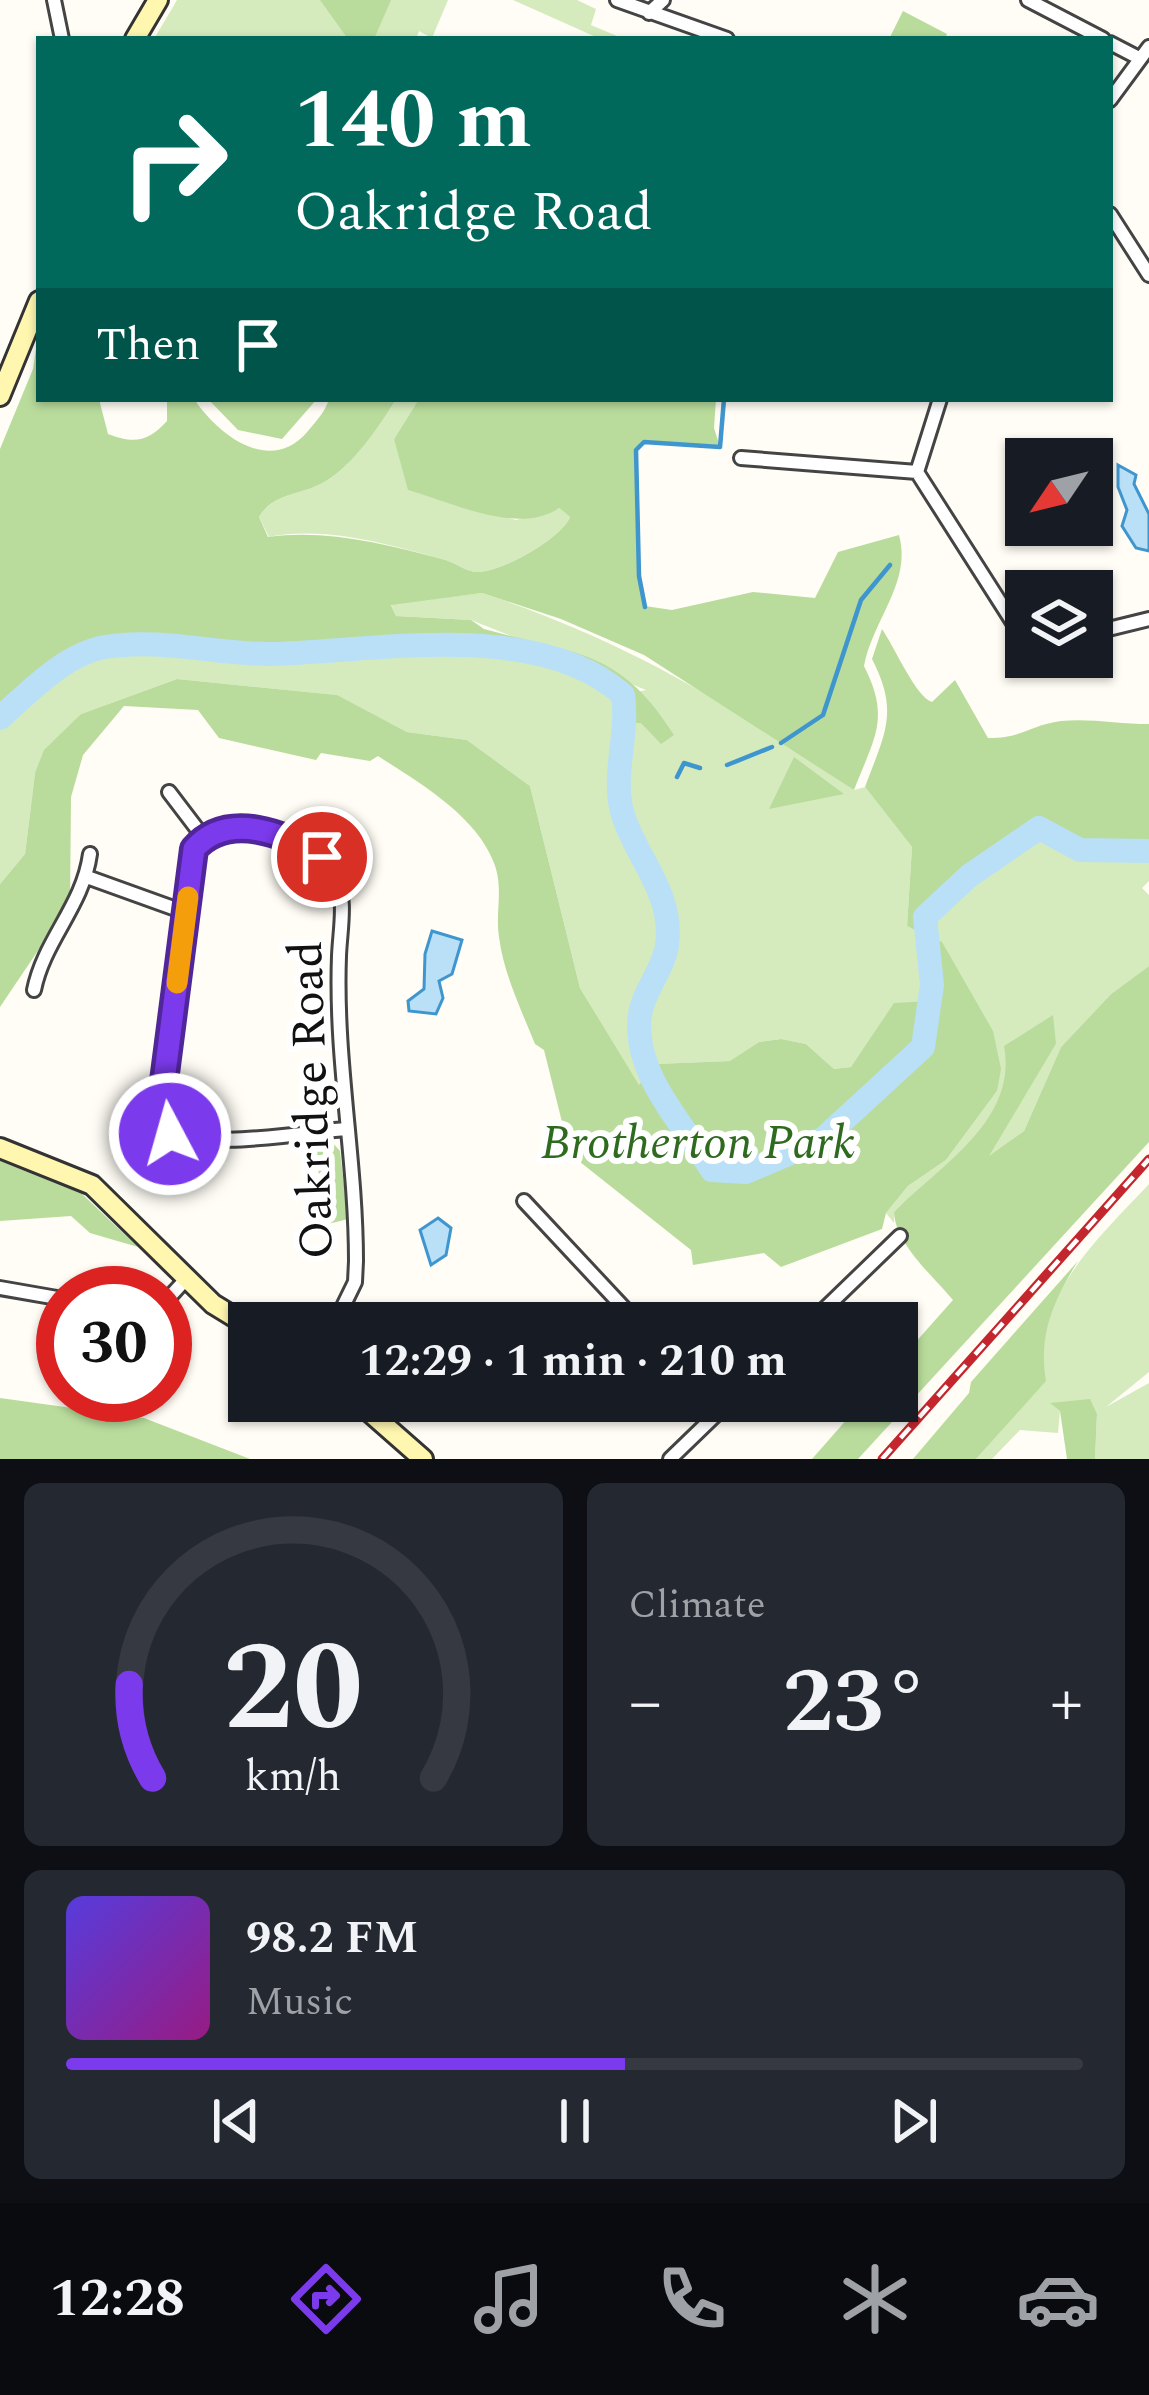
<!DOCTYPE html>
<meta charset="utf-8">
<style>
:root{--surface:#171b24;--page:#242831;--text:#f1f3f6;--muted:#9ea1a6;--line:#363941;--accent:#7c3aed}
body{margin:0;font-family:Spectral,serif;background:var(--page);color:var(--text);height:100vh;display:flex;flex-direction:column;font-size:45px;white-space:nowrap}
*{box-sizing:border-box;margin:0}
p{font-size:39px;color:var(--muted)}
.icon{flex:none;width:66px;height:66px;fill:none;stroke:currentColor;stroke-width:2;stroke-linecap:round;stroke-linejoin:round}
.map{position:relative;height:1459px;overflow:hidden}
.side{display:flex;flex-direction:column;gap:24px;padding:24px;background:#0d0f14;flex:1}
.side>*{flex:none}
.banner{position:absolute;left:36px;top:36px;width:1077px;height:366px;border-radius:0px;box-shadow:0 3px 9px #0004;background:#00695c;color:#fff;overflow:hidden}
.needle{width:78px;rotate:235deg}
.fabs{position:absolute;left:1005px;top:438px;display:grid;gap:24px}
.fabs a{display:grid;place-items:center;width:108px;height:108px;border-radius:0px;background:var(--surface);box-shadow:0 3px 9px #0004;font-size:60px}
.speed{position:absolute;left:36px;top:1266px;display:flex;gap:24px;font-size:60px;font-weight:700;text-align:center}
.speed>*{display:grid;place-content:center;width:156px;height:156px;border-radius:50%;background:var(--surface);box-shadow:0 3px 9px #0004;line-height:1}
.speed .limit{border:18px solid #d22;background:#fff;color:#111}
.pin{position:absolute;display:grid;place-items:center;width:102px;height:102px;color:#fff;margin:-51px;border:6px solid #fff;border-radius:50%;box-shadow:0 3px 12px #0007}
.me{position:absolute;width:132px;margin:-66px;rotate:354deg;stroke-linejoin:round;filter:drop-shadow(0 0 9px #0008)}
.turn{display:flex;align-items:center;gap:42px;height:252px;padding:0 60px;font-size:54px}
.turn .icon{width:156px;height:156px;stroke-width:2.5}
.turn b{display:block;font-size:84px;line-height:102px}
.then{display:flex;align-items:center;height:114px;padding:0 60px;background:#0003;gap:24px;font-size:45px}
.big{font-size:90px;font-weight:700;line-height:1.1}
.side .card{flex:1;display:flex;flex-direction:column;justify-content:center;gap:18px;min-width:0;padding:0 42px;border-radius:18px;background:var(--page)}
.side .dial{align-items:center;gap:0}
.dial svg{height:312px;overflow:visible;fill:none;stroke:var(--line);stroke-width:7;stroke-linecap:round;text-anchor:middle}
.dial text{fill:var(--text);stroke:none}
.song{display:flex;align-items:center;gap:36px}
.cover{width:144px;height:144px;border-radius:18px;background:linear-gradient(135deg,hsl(250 70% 55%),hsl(310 70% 35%))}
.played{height:12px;border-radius:6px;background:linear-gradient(90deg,var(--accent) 55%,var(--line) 55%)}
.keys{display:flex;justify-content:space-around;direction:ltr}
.heat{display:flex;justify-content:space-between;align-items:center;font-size:66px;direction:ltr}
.side .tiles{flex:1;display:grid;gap:24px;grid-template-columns:1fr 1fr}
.card:last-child{grid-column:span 2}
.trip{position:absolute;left:228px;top:1302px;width:690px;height:120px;border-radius:0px;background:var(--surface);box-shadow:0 3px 9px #0004;font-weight:700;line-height:120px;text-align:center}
.tabs{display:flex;height:192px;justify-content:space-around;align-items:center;background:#090b0e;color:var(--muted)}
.tabs .icon{width:84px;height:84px}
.tabs .selected{color:var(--accent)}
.tabs b{font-size:54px;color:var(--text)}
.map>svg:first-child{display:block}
.green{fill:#d5ebbd}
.forest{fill:#b9dc9c}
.water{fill:#b9e0f7;stroke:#3f96cf;stroke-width:3}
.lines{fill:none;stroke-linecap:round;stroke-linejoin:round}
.stream{stroke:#3f96cf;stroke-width:4.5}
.river{stroke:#b9e0f7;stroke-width:24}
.minor-casing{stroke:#444;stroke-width:18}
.secondary-casing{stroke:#333;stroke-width:24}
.minor{stroke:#fff;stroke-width:12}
.secondary{stroke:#fff6b0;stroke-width:18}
.rail-casing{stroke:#c4262e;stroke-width:9}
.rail{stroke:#fff;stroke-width:4.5;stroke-dasharray:14;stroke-linecap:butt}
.route-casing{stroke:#51269a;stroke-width:30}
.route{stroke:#7c3aed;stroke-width:21}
.slow{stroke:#f59e0b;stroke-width:21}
.labels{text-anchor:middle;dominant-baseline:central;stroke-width:12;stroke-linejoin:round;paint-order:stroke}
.street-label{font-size:48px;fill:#111;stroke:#fff}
.park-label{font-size:48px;font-style:italic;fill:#2f6b1f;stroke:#fff}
</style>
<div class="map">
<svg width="1149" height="1459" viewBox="0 0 1149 1459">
<rect width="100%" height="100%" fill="#fffdf5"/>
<!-- green -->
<path class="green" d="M177,0h271l-16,38 -13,-7 -3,8h-262z
M513,0h64l19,9 -5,16 33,14 -28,-2z
M396,399h23l-25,40 91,72 31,9 43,-12 11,9c-8,21 -69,56 -93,55 -11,0 -24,-11 -35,-13 -55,-15 -117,-33 -173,-22l-10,-20c17,-26 42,-21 67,-36 28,-17 54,-55 70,-82z
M482,593c140,46 252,112 372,197l11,-3 47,60 -5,79 19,9 -1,-18 44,-41 70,-48 41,22 69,1v30l-7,7 7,7v71l-38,28 -50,53 -37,84 -38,28 70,-115 -47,27c-10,62 -74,99 -115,141v11l-8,-10 22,-27 38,-26 51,-69 -70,-155 3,66 -38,12 -41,53 -17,2 -28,-25 -26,-5 -21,3 -28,19 -76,3 -16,22 -59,-98 -50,-202 -63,-46 -60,-8 -71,-37 -159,-16 -96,35 -46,59 -10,81 -25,30v-166c29,-26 65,-64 105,-71 56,-9 109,7 164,7 106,-2 268,-36 354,41l23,-5 -175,-70 -75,-4 -5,-12z
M1149,1184v188l-43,35 43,-24v76h-54l2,-45 -45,-10 8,7 -2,22 -38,-3 -28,29h-16l69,-78c-13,-85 51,-140 104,-197z"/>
<!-- forest -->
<path class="forest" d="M320,0h71l-17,39h-26z
M903,11l44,23 -2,5h-56z
M39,329v70h60l9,35c26,10 40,8 59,-13v-22h27c26,38 77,76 114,32 9,-11 17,-19 21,-32h67c-16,27 -42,65 -70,82 -24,15 -51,10 -67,36l9,20c58,-8 117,7 174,22 11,2 24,13 35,13 24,1 85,-34 93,-55l-11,-9c-40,28 -108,-6 -151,-18l-14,-51 25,-40h297l-2,29 6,19 -76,-5 -8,8 3,126 6,30 27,4 81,-18 62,6 23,-46 61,-17c13,48 -26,84 -35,131 27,53 10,72 -10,124l-210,-135 -83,-36 -79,-26 -91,12 5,11 75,4 13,9c91,25 136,20 190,106l-13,9 -20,-21h-14l-4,-28c-85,-77 -249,-43 -354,-41 -55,0 -108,-16 -164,-7 -40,7 -76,45 -105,71v-269l33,-80z
M208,399h109l-35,40 -44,-9z
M882,629c13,19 34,68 50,73l23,-22 33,58c36,0 42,-13 73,-17 28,-3 59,3 88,3v127l-69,-1 -41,-22 -70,48 -44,41 2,18 15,7 51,89 8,38 -4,22 -51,69 -38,26 -22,27 -4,16 -101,38 -17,-14 -71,12 -2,-15 -121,-96 9,-9 -14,-11 -21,-84 -9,-6c-14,-35 -31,-69 -36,-107 -4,-26 5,-48 -5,-74 -18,-48 -76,-81 -116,-107l-8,5 -49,-8 -5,7 -97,-22 -21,-28 -74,-4 -41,49 -12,42 -1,106 -70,104v-123l25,-30 10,-81 9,-23 37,-36 96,-35 160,16 70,37 60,8 63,46 50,202 59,97 16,-21 75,-3 29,-19 22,-3 25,5 28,25 17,-2 43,-64 36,-2 -3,-65 -20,-10 5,-79 -47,-60c19,-52 35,-74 7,-128z
M794,757l50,37 -75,15z
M1149,966v176l-291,317h-46l51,-58h34v-38l56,-63c-19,-23 -58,-56 -59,-88 46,-47 124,-91 110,-166l49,-31 3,29 -67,112 35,-25 37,-84 50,-53z
M330,1140l10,11 8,68 -20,5 -13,-71 -12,-11z
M0,1161l82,33 56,53 -48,-14 -19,-17 -71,5z
M1078,1261c-24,39 -40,73 -32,120l-70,78h-63l56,-66 2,-11z
M0,1398l144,20 106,41h-250z
M1090,1399l7,15 -2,45h-28l-7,-48 -10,-8z"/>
<!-- water -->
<path class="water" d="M1118,465l18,10 -2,9 15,30v37l-13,-3 -14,-22 5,-16 -9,-23z
M432,931l30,9 -10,34 -13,7 4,17 -7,16 -27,-3 -1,-10 16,-12 1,-35z
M438,1218l13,10 -5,27 -15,10 -11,-35z"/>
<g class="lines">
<!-- stream -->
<path class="stream" d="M645,607l-6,-31 -3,-126 8,-8 76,5 4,-48
M781,743l42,-28 38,-115 29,-35
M727,765l45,-18
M677,777l7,-14 16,5"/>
<!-- river -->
<path class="river" d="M0,718c29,-26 65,-64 105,-71 56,-9 109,7 164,7 106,-2 268,-36 354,41 6,40 -12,81 0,120 13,43 51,78 44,130 -3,24 -24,46 -27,70 -8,57 42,108 72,155l34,2 77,-33 100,-92 9,-62 -7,-68 44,-41 70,-48 41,22 69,1"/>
<!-- minor casing -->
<g class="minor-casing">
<path id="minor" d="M54,0l8,39
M617,0l110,39
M1028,0l75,39
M649,13l14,-13
M1110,43l29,15
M1110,100l39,-53
M1110,214l39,61
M741,458l176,14
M917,472l109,171
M917,472l23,-73
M1092,633l57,-14
M169,792l35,46
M204,838c41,-17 108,-9 131,36 12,26 5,55 4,82 -4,103 17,203 17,305l-1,21 -20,41
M204,838l-13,25 -31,249 4,15c25,26 144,5 181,2
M87,877l100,36
M34,990c10,-50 49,-84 56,-136
M524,1201l114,122
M0,1288l63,11
M165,1302l21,-23
M810,1323l90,-87
M670,1459l60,-58"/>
</g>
<!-- secondary casing -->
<g class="secondary-casing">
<path id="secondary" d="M135,39l23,-39
M0,396l39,-95
M0,1148l92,37 121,119 36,22
M357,1401l66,58"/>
</g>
<!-- minor -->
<use href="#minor" class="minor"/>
<!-- secondary -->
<use href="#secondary" class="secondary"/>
<!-- rail casing -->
<g class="rail-casing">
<path id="rail" d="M882,1459l267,-300"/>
</g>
<!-- rail -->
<use href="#rail" class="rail"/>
</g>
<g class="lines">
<!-- route casing -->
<g class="route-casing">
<path id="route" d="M170,1134l-10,-22 34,-263c34,-39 92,-15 128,8"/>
</g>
<!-- route -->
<use href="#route" class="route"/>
<!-- slow -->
<path class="slow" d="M177,983l11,-86"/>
</g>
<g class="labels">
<!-- street labels -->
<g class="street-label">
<text transform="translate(312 1100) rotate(-92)">Oakridge Road</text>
</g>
<!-- park labels -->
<g class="park-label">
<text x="698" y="1143">Brotherton Park</text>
</g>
</g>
</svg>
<div class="fabs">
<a><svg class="needle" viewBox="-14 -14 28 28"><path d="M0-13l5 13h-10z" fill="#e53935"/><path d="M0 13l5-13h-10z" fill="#9ea1a6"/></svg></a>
<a><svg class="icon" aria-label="layers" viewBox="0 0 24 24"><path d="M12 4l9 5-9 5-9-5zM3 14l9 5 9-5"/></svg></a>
</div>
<div class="speed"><div class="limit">30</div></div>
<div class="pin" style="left:322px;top:857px;background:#d93025"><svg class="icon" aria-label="arrive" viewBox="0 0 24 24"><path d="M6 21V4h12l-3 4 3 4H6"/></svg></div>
<svg class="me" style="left:170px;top:1134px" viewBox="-20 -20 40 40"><circle r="17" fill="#7c3aed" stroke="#fff" stroke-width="3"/><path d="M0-11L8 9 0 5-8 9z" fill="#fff"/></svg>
<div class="trip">12:29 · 1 min · 210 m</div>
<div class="banner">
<div class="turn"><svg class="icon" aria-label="right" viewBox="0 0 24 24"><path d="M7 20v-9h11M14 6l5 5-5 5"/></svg><div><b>140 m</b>Oakridge Road</div></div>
<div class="then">Then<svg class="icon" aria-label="arrive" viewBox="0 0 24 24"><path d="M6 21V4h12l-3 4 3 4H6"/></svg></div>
</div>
</div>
<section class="side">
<div class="tiles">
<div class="card dial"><svg viewBox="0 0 100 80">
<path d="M14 69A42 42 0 1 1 86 69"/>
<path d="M14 69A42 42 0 0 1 8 45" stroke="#7c3aed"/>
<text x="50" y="56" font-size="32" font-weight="700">20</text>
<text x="50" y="72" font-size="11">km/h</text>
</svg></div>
<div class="card"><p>Climate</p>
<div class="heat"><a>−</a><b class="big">23°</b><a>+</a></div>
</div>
<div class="card">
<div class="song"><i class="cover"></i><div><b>98.2 FM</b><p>Music</p></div></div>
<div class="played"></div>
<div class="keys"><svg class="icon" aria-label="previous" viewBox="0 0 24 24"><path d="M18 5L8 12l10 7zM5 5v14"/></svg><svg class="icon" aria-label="pause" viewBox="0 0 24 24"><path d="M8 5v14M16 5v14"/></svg><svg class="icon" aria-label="next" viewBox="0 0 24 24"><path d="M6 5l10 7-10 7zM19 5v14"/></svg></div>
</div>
</div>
</section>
<nav class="tabs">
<b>12:28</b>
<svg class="icon selected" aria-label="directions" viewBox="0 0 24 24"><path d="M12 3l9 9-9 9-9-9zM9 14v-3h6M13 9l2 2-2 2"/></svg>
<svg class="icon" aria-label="music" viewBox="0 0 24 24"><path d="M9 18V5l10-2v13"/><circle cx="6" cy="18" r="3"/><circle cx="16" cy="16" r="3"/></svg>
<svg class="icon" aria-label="phone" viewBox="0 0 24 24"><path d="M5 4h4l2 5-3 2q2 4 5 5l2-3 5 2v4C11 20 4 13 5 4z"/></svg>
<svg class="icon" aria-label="climate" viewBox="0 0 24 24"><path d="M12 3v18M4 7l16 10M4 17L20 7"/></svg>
<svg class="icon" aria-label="car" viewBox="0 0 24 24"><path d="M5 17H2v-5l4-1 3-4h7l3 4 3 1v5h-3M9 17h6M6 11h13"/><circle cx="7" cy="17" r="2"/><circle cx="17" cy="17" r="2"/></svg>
</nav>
